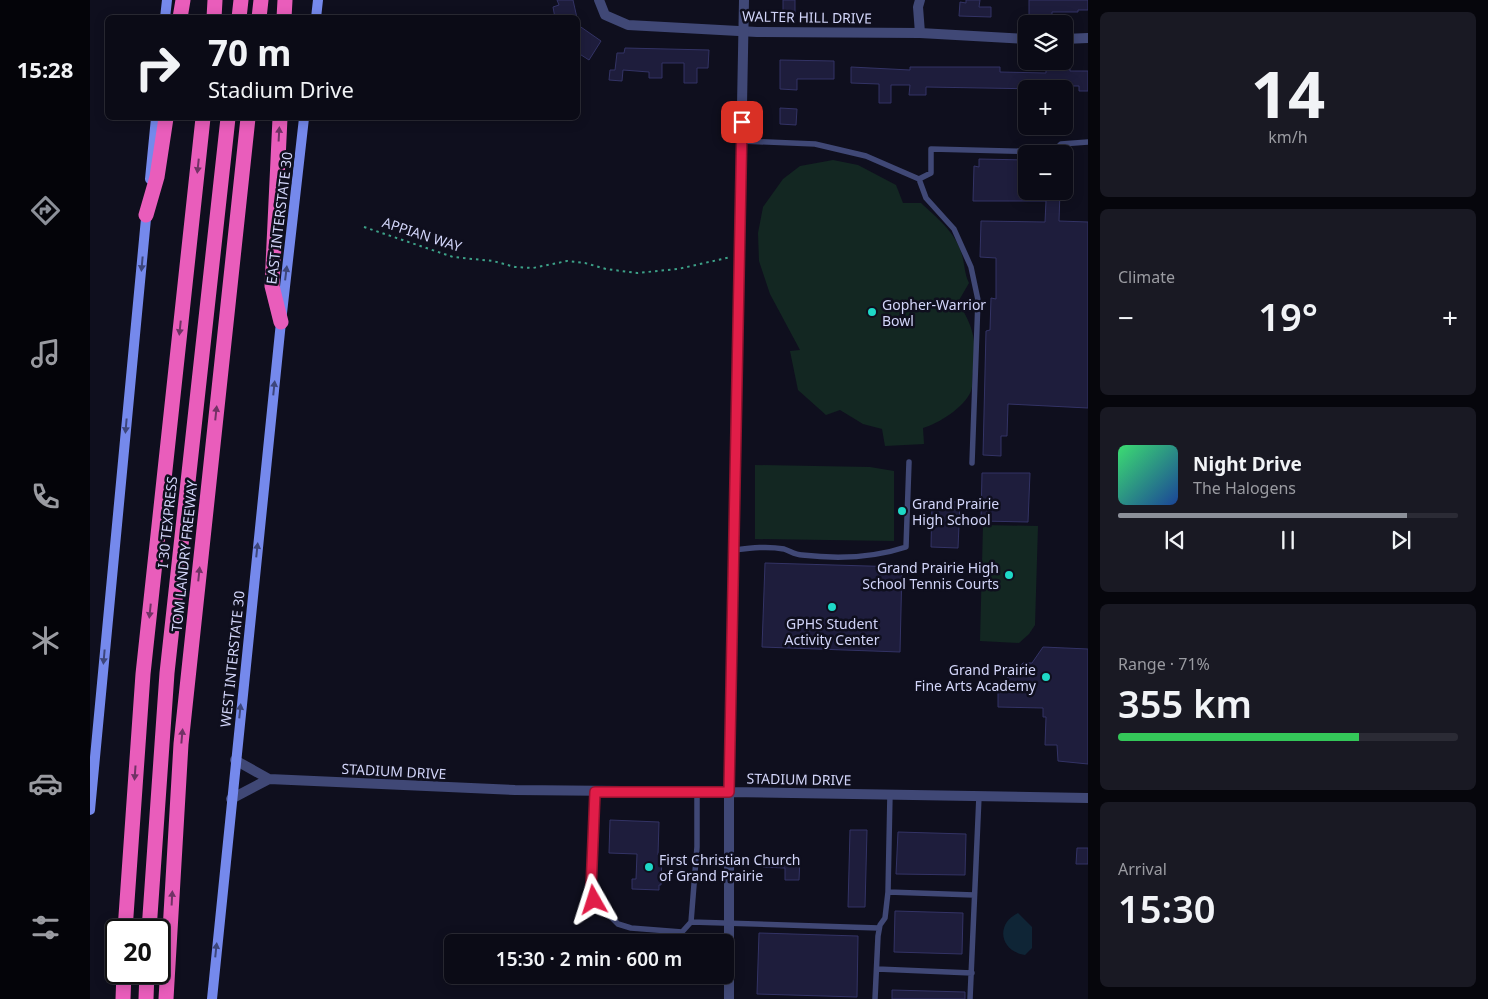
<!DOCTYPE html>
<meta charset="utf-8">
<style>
:root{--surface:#0b0b16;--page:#191923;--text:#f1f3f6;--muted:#9a9ba1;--line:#2b2b35;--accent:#8c9099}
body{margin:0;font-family:"Noto Sans",sans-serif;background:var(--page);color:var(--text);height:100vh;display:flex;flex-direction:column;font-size:19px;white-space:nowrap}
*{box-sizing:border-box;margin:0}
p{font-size:16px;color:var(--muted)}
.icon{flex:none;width:28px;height:28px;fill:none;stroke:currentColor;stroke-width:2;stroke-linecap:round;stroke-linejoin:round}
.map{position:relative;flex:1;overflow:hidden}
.side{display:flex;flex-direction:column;gap:12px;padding:12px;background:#06060c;width:400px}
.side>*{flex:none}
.top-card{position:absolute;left:15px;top:15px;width:475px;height:105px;border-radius:8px;box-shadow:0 2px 12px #0003,0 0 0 1px var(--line);background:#0b0b16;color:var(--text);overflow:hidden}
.controls{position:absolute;left:928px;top:15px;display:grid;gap:10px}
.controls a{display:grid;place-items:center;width:55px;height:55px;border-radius:8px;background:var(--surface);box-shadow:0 2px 12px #0003,0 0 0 1px var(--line);font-size:25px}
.speed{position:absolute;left:15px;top:919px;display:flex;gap:10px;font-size:25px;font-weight:700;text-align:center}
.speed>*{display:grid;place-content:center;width:65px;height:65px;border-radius:50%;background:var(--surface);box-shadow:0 2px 12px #0003,0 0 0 1px var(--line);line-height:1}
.speed .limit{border:2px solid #111;border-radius:8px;background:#fff;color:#111}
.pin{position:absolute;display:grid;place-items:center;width:42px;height:42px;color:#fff;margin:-21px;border-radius:10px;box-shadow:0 2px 8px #0006}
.me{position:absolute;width:55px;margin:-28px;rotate:354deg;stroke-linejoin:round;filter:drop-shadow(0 0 4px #0008)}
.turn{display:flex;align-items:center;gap:18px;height:105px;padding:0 20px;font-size:22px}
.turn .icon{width:65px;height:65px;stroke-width:2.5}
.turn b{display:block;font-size:35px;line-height:42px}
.big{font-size:38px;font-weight:600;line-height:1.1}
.side .widget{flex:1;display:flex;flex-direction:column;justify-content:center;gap:8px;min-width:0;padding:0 18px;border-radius:8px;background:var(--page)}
.side .dial{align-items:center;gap:0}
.dial b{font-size:65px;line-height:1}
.song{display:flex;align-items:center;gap:15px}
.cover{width:60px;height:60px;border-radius:8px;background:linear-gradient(135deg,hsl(140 70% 55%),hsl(220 70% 35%))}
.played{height:5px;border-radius:2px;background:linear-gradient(90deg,var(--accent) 85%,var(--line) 85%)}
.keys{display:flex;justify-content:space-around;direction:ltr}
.heat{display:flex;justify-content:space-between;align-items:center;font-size:28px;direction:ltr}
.charge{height:8px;border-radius:4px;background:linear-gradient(90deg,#34c759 71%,var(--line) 0)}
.trip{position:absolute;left:354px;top:934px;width:290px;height:50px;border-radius:8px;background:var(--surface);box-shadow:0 2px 12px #0003,0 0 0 1px var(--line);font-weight:600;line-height:50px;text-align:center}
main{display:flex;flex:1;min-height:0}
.dock{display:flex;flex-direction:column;width:90px;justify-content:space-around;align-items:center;background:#040409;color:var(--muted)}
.dock .icon{width:35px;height:35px}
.dock .active{color:var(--accent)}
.dock b{font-size:22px;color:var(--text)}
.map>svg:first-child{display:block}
.green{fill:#132722}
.water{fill:#0f2536}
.building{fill:#1e1d3c;stroke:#333365}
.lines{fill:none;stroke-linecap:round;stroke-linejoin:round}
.path{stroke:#3da188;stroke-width:2;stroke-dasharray:2.5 4;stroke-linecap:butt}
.service{stroke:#404876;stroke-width:5.5}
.minor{stroke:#404876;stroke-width:10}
.tertiary{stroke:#404876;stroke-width:10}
.secondary{stroke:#7589ec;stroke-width:10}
.motorway{stroke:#e95dbb;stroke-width:15}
.oneway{fill:#713265}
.oneway2{fill:#3d467b}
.route-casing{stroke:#92132f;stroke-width:12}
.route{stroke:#e11d48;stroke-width:9}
.poi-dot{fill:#1ed9c7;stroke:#0f0f1e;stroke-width:2}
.labels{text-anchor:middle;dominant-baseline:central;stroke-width:5;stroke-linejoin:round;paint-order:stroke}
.street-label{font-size:14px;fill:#d2d5f9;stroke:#0f0f1e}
.poi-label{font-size:14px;fill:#d2d5f9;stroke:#0f0f1e;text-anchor:start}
</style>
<main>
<nav class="dock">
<b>15:28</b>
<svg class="icon active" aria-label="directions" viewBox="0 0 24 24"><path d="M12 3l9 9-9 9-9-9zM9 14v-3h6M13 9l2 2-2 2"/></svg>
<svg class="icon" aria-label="music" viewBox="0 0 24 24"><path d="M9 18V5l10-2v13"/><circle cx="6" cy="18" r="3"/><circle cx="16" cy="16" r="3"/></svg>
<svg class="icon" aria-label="phone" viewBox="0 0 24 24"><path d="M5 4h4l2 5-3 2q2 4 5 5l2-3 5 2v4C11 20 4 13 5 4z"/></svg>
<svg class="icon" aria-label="climate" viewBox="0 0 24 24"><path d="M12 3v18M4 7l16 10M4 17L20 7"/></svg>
<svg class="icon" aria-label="car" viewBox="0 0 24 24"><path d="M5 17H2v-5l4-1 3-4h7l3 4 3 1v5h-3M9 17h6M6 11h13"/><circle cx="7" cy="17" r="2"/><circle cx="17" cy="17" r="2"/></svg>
<svg class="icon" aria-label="filters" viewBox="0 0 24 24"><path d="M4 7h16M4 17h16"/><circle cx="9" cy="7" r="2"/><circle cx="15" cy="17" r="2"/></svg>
</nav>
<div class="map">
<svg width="998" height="999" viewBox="0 0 998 999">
<rect width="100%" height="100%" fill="#0f0f1e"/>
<!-- green -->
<path class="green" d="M743,160l25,5 38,20 7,18h18c15,14 34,29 40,49 4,11 3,21 8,31l-11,19c17,28 18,37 15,70 -1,5 0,14 -2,19 -7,17 -32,32 -48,37l1,16 -39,2 -3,-17 -19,-5 -23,-14 -14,5 -28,-25 -8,-39 10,-1 -30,-56 -11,-33 -1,-28 5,-26 20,-28 17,-13z
M665,465l115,2 24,4v70l-139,-2z
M893,525l55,1 -3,99 -6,9 -10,9 -39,-2z"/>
<!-- water -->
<path class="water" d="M928,913l14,14v21l-7,7c-25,-4 -30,-31 -7,-42z"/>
<!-- building -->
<path class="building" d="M467,0h16l4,18h-22l-2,-11 6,-2z
M693,0h12v14l-12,-1z
M876,0h14l-1,7h12v10l-32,-1 1,-14 6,1z
M939,0h59v10h-10v2h-26v4h-23z
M488,25l23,16 -12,19 -11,-7z
M535,48l84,2 -1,18h-11v15h-13v-20h-22v15h-13v-6l-26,-2 -1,11 -13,-1 1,-10h5l2,-17h7z
M690,60l54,1v18h-37v11l-17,-1z
M761,67l59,3v-3h90v5l46,1v-5l24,1v2h18v20h-9v-5h-39v3l-114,-2v8h-17l1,-10h-19v18h-12v-19l-28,-1z
M690,108l17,1 -1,16 -16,-1z
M889,159l47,1v31h34l-1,30 29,1v186l-80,-4 -1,32h-6v20l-18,-1 3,-124 4,-1 1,-32 5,1v-41l-16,-1 1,-36 64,1 1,-21h-73l1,-35 5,1z
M892,473h48l-2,49 -47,-1z
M842,501l28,1 -2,46 -27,-1z
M675,563l137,4 -2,85 -138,-5z
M953,647l45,2v115l-30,-3 -1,-16h-12l1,-28h-3v-9l-45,-1v-14l6,-5v-7l19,-18h9z
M520,820l49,2 -1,33h4l-1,30h-2v5l-27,-1v-10h4l1,-25 -28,-1z
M760,830h17l-2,77h-17z
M808,832l68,2 -1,41 -69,-1z
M987,848h11v16h-12z
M673,857l37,1 -1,22h-14v-12l-22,-1z
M805,911l68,2 -1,41 -68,-2z
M669,933l99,3 -1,61 -100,-3z
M802,990l73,2v7h-73z"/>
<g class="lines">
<!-- path -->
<path class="path" d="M274,227l89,30 40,4 22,6 18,1 34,-7 18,2 21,6 31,4 41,-4 53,-12"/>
<!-- service -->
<path class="service" d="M652,141l73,3 51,12 53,23 7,19 28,31 17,38 7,33 -6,163
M829,179l12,-6v-24l122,3 8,-8 27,-2
M644,550c17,-2 33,-4 50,-1 6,2 12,6 18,6 35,4 71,3 104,-8l3,-85
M505,792l-4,97 3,11 24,24 13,4 51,4 9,-10 6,-75v-56
M798,892l86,3
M601,922l188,6
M787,969l95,4
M785,999l3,-63 2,-11 5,-7 3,-26 2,-98
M880,999l9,-203"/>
<!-- minor -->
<path class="minor" d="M509,0l6,15 23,10 129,7 163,1 106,6
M830,0l-2,7 2,26
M974,39l24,-1
M179,779l246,11 214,2
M141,799l38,-20 -34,-19"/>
<!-- tertiary -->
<path class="tertiary" d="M639,792l359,6
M639,999v-207l15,-792"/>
<!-- secondary -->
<path class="secondary" d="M75,18l2,-18
M226,18l2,-18
M60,179l6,-61
M0,810l57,-602
M122,999l69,-677 23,-204"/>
<!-- motorway -->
<path class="motorway" d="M90,18l3,-18
M124,18l1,-18
M149,18l2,-18
M169,18l2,-18
M194,18l1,-18
M190,118l-8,168 9,36
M56,215l11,-38 9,-59
M35,930l18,-256 60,-556
M59,930l18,-257 61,-555
M33,999l1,-27
M56,999l1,-27
M76,999l15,-255 67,-626"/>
</g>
<!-- one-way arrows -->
<defs><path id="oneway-solid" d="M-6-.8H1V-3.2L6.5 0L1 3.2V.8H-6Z" transform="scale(1.25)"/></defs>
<g class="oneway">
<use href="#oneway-solid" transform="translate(189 134) rotate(-87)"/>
<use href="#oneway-solid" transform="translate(108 166) rotate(96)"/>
<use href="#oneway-solid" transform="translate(90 328) rotate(96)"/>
<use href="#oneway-solid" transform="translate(126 413) rotate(-84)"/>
<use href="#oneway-solid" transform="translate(109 574) rotate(-84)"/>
<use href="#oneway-solid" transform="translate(60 611) rotate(96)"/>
<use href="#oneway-solid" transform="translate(92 736) rotate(-85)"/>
<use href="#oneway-solid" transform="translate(45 773) rotate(94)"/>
<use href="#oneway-solid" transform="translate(82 898) rotate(-87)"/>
</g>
<g class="oneway2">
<use href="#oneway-solid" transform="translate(52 264) rotate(95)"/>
<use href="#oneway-solid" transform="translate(196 273) rotate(-83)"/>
<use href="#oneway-solid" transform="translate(184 388) rotate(-84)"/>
<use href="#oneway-solid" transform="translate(36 426) rotate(95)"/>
<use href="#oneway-solid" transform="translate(167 550) rotate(-84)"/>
<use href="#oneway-solid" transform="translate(14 657) rotate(95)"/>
<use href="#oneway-solid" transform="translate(150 711) rotate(-84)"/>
<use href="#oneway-solid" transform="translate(126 950) rotate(-84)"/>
</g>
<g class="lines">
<!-- route casing -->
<g class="route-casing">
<path id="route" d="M504,900l-3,-11 4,-97h134l13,-670"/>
</g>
<!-- route -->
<use href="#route" class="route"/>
</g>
<!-- markers -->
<g class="poi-dot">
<circle cx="782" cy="312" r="5"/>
<circle cx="812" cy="511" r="5"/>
<circle cx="919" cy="575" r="5"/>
<circle cx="742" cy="607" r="5"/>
<circle cx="956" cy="677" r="5"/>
<circle cx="559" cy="867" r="5"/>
</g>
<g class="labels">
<!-- street labels -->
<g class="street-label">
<text transform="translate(717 17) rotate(1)">WALTER HILL DRIVE</text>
<text transform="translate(189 218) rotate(-83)">EAST INTERSTATE 30</text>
<text transform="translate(332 234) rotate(18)">APPIAN WAY</text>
<text transform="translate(77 522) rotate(-84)">I 30 TEXPRESS</text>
<text transform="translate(94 556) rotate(-84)">TOM LANDRY FREEWAY</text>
<text transform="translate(142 659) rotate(-84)">WEST INTERSTATE 30</text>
<text transform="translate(304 771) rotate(3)">STADIUM DRIVE</text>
<text transform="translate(709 779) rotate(1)">STADIUM DRIVE</text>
</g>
<!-- poi labels -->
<g class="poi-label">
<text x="792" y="304">Gopher-Warrior<tspan x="792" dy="16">Bowl</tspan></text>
<text x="822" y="503">Grand Prairie<tspan x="822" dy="16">High School</tspan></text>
<text x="909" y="567" text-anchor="end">Grand Prairie High<tspan x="909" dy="16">School Tennis Courts</tspan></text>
<text x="742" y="623" text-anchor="middle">GPHS Student<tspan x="742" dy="16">Activity Center</tspan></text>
<text x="946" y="669" text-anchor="end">Grand Prairie<tspan x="946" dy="16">Fine Arts Academy</tspan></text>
<text x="569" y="859">First Christian Church<tspan x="569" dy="16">of Grand Prairie</tspan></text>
</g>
</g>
</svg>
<div class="controls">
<a><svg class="icon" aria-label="layers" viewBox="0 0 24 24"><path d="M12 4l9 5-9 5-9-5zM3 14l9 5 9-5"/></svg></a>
<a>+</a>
<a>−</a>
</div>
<div class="speed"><div class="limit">20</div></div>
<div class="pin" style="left:652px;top:122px;background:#d93025"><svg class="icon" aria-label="arrive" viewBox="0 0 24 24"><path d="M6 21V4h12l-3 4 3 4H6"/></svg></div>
<svg class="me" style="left:504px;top:900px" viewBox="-20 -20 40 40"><path d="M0-17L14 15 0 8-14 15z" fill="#e11d48" stroke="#fff" stroke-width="4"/></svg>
<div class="trip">15:30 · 2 min · 600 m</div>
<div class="top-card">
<div class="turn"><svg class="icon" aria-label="right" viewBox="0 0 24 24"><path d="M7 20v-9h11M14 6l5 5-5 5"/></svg><div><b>70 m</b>Stadium Drive</div></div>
</div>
</div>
<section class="side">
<div class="widget dial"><b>14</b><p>km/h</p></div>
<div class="widget"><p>Climate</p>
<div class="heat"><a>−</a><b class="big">19°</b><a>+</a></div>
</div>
<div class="widget">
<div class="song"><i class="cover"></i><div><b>Night Drive</b><p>The Halogens</p></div></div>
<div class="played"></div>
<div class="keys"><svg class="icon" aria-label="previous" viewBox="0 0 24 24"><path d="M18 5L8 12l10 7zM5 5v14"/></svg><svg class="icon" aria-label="pause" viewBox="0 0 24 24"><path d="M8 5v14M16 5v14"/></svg><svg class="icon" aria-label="next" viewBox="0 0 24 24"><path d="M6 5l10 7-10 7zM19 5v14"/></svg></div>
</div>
<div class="widget"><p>Range · 71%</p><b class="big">355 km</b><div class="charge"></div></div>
<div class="widget"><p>Arrival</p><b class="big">15:30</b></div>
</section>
</main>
